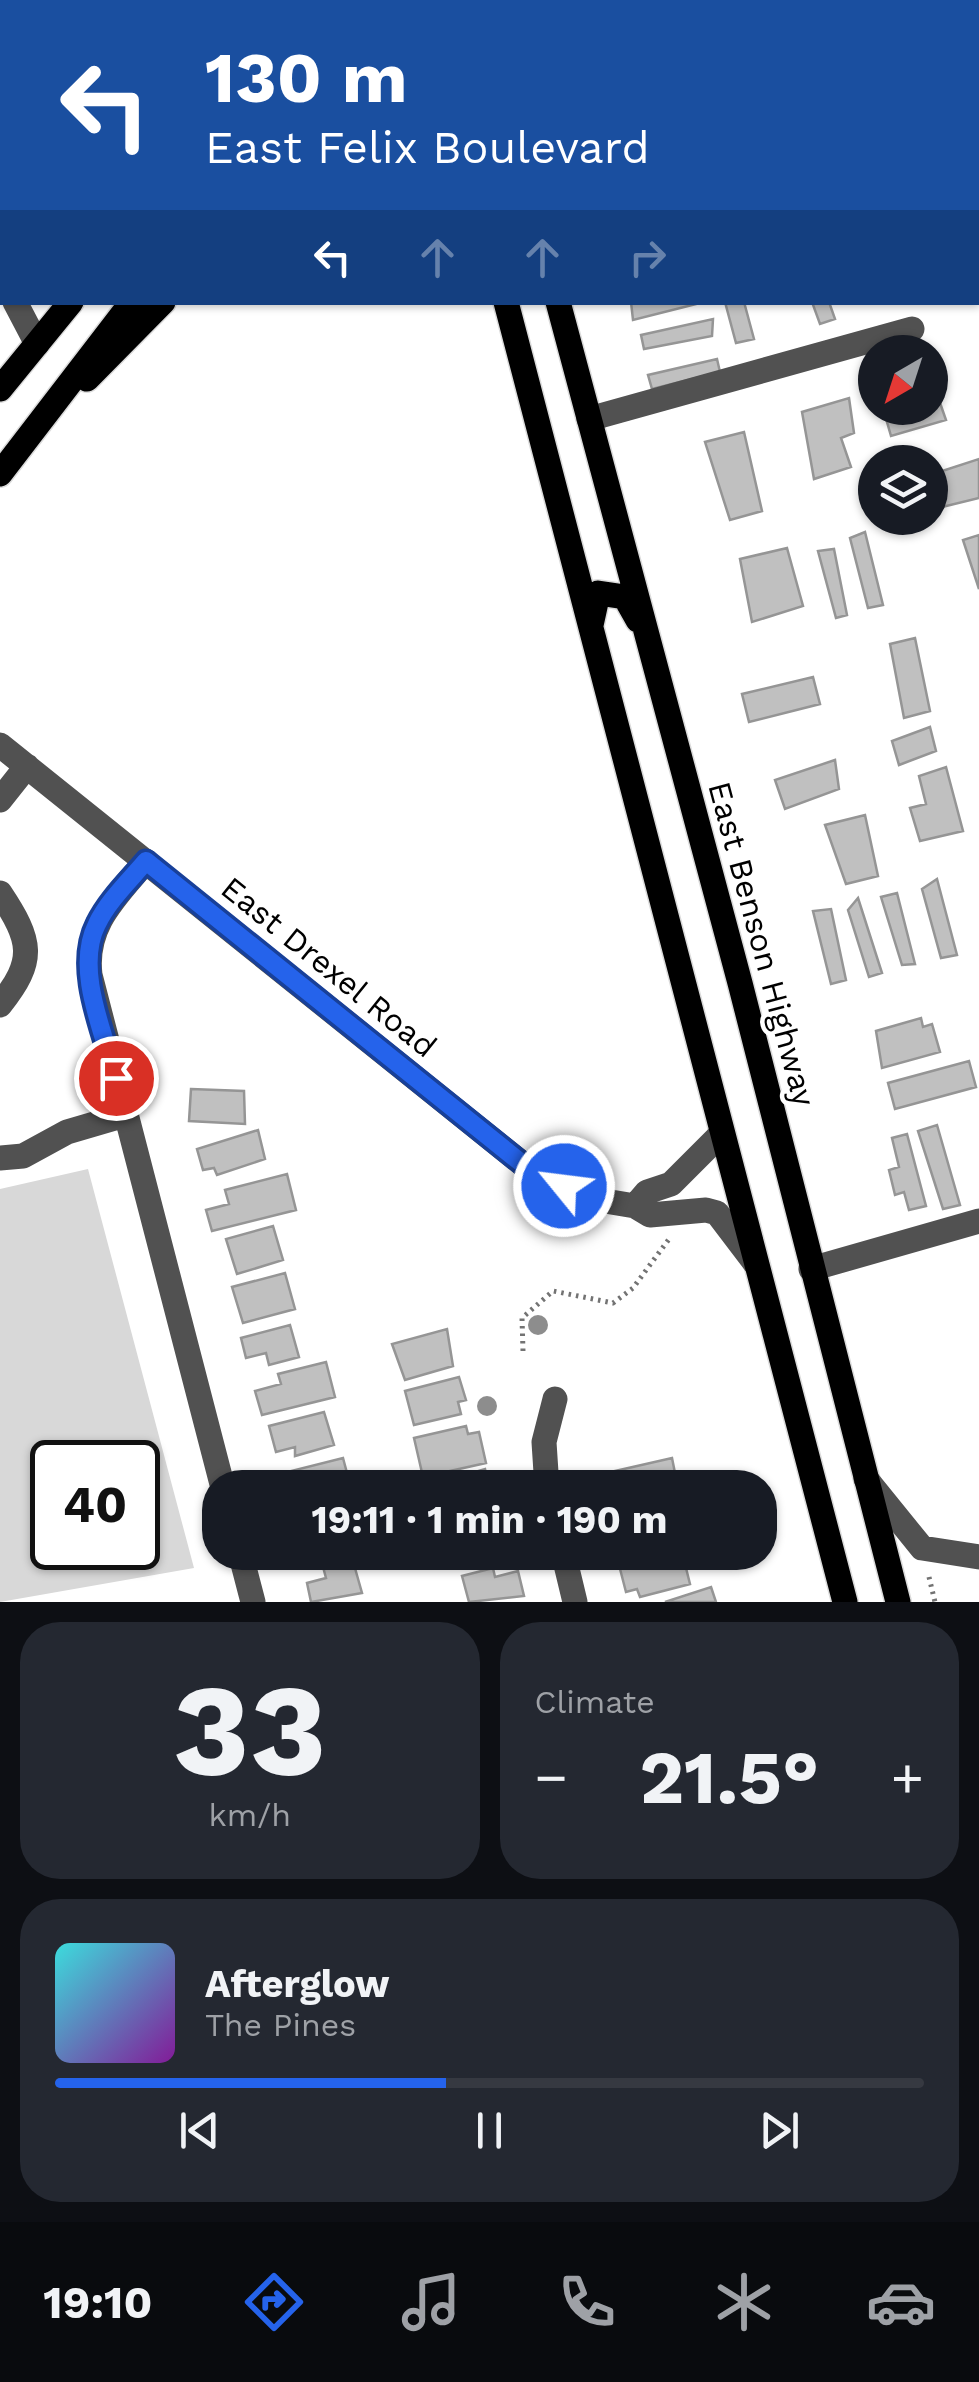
<!DOCTYPE html>
<meta charset="utf-8">
<style>
:root{--surface:#171b24;--page:#242831;--text:#f1f3f6;--muted:#9ea1a6;--line:#363941;--accent:#2563eb}
body{margin:0;font-family:"Work Sans",sans-serif;background:var(--page);color:var(--text);height:100vh;display:flex;flex-direction:column;font-size:38px;white-space:nowrap}
*{box-sizing:border-box;margin:0}
p{font-size:32px;color:var(--muted)}
.icon{flex:none;width:55px;height:55px;fill:none;stroke:currentColor;stroke-width:2;stroke-linecap:round;stroke-linejoin:round}
.map{position:relative;height:1602px;overflow:hidden}
.drawer{display:flex;flex-direction:column;gap:20px;padding:20px;background:#0d0f14;flex:1}
.drawer>*{flex:none}
.guide{position:absolute;left:0px;top:0px;width:980px;height:305px;box-shadow:0 2px 8px #0004;background:#1a4fa0;color:#fff;overflow:hidden}
.needle{width:65px;rotate:219deg}
.buttons{position:absolute;left:858px;top:335px;display:grid;gap:20px}
.buttons a{display:grid;place-items:center;width:90px;height:90px;border-radius:50%;background:var(--surface);box-shadow:0 2px 8px #0004;font-size:50px}
.speed{position:absolute;left:30px;top:1440px;display:flex;gap:20px;font-size:50px;font-weight:700;text-align:center}
.speed>*{display:grid;place-content:center;width:130px;height:130px;border-radius:50%;background:var(--surface);box-shadow:0 2px 8px #0004;line-height:1}
.speed .limit{border:5px solid #111;border-radius:15px;background:#fff;color:#111}
.pin{position:absolute;display:grid;place-items:center;width:85px;height:85px;color:#fff;margin:-42px;border:5px solid #fff;border-radius:50%;box-shadow:0 2px 10px #0007}
.me{position:absolute;width:110px;margin:-55px;rotate:299deg;stroke-linejoin:round;filter:drop-shadow(0 0 8px #0008)}
.turn{display:flex;align-items:center;gap:35px;height:210px;padding:0 40px;font-size:45px}
.turn .icon{width:130px;height:130px;stroke-width:2.5}
.turn b{display:block;font-size:70px;line-height:85px}
.lanes{display:flex;align-items:center;height:95px;padding:0 40px;background:#0003;justify-content:center;gap:50px;direction:ltr}
.lanes .off{opacity:.35}
.big{font-size:75px;font-weight:700;line-height:1.1}
.drawer .card{flex:1;display:flex;flex-direction:column;justify-content:center;gap:15px;min-width:0;padding:0 35px;border-radius:40px;background:var(--page)}
.drawer .dial{align-items:center;gap:0}
.dial b{font-size:130px;line-height:1}
.song{display:flex;align-items:center;gap:30px}
.cover{width:120px;height:120px;border-radius:15px;background:linear-gradient(135deg,hsl(180 70% 55%),hsl(290 70% 35%))}
.played{height:10px;border-radius:5px;background:linear-gradient(90deg,var(--accent) 45%,var(--line) 45%)}
.keys{display:flex;justify-content:space-around;direction:ltr}
.heat{display:flex;justify-content:space-between;align-items:center;font-size:55px;direction:ltr}
.drawer .tiles{flex:1;display:grid;gap:20px;grid-template-columns:1fr 1fr}
.card:last-child{grid-column:span 2}
.trip{position:absolute;left:202px;top:1470px;width:575px;height:100px;border-radius:40px;background:var(--surface);box-shadow:0 2px 8px #0004;font-weight:700;line-height:100px;text-align:center}
.dock{display:flex;height:160px;justify-content:space-around;align-items:center;background:#090b0e;color:var(--muted)}
.dock .icon{width:70px;height:70px}
.dock .active{color:var(--accent)}
.dock b{font-size:45px;color:var(--text)}
.map>svg:first-child{display:block}
.green{fill:#d8d8d8;fill-rule:evenodd}
.building{fill:#c0c0c0;stroke:#959595;stroke-width:2.5}
.lines{fill:none;stroke-linecap:round;stroke-linejoin:round}
.major-casing{stroke:#dbdbdb;stroke-width:28}
.path{stroke:#737373;stroke-width:5;stroke-dasharray:2.5 5;stroke-linecap:butt}
.minor{stroke:#515151;stroke-width:25}
.major{stroke:#000;stroke-width:25}
.tree{fill:#8d8d8d}
.route-casing{stroke:#184099;stroke-width:25}
.route{stroke:#2563eb;stroke-width:18}
.labels{text-anchor:middle;dominant-baseline:central;stroke-width:9;stroke-linejoin:round;paint-order:stroke}
.street-label{font-size:32px;fill:#000;stroke:#fff}
</style>
<div class="map">
<svg width="979" height="1602" viewBox="0 0 979 1602">
<rect width="100%" height="100%" fill="#fff"/>
<!-- green -->
<path class="green" d="M88,1169l106,399 -194,34v-413zM52,1462h86v86h-86z"/>
<!-- building -->
<path class="building" d="M631,302h73l-71,18z
M725,302h19l10,37 -18,4z
M812,302h17l6,17 -15,5z
M713,319l-1,17 -68,13 -3,-14z
M717,359l3,13 -68,17 -4,-14z
M931,377l15,43 -55,16 -8,-28h47z
M849,398l5,35 -13,5 10,29 -37,12 -12,-67z
M744,432l18,79 -32,9 -25,-78z
M979,459v39l-49,12v-35z
M865,532l18,73 -15,3 -18,-70z
M979,535v54l-16,-49z
M787,548l16,58 -51,16 -12,-63z
M834,549l13,66 -11,3 -18,-67z
M915,638l15,73 -26,7 -14,-74z
M813,677l7,27 -71,18 -7,-28z
M930,727l6,24 -37,14 -7,-24z
M835,760l4,29 -54,20 -10,-29z
M946,767l17,64 -43,10 -10,-33 16,-4 -7,-28z
M865,815l13,61 -32,8 -21,-59z
M937,879l20,76 -16,3 -19,-69z
M897,893l18,71 -13,1 -21,-68z
M858,898l24,75 -13,4 -21,-67z
M831,909l15,71 -15,4 -18,-73z
M921,1018l2,9 9,-3 8,28 -58,16 -6,-37z
M969,1061l7,26 -81,22 -7,-26z
M191,1089l53,2 1,33 -56,-3z
M937,1125l23,80 -17,4 -25,-78z
M258,1130l7,29 -48,16 -3,-7 -11,2 -6,-21z
M907,1134l19,72 -17,4 -5,-18 -9,3 -6,-25 10,-3 -7,-29z
M287,1174l9,36 -84,21 -6,-21 23,-6 -4,-14z
M273,1226l10,34 -46,14 -11,-35z
M285,1273l10,36 -52,14 -11,-36z
M290,1325l9,32 -30,8 -3,-12 -20,5 -5,-20z
M447,1329l6,37 -48,14 -13,-36z
M326,1362l9,35 -73,18 -7,-24 26,-7 -3,-10z
M459,1377l7,23 -8,2 3,12 -47,11 -9,-34z
M324,1412l10,33 -39,11v-9l-19,5 -7,-26z
M466,1426l2,8 11,-2 7,31 -63,14 -9,-39z
M343,1458l8,30h-72l16,-7 -4,-10z
M672,1458l6,30h-73l-3,-14z
M485,1469l4,19h-53l-2,-4z
M453,1552h55v1l-52,12z
M670,1552h12l8,32 -50,13 -3,-8 -11,3 -7,-27z
M351,1554l11,39 -51,9 -4,-19 19,-5 -4,-15z
M493,1568l2,9 23,-6 6,25 -55,6 -7,-26z
M711,1587l5,15h-51z"/>
<g class="lines">
<!-- major casing -->
<g class="major-casing">
<path id="major" d="M423,0l1,2
M479,0l1,2
M316,2l2,-2
M376,2l2,-2
M506,302l339,1300
M558,302l182,681 158,619
M87,379l76,-77
M0,389l71,-87
M0,474l132,-172
M591,625l7,-32 27,4 13,23"/>
</g>
<!-- path -->
<path class="path" d="M523,1351l-1,-33 31,-27 60,12 20,-15 36,-49
M929,1577l6,25"/>
<!-- minor -->
<path class="minor" d="M289,0l3,2
M534,0l1,2
M923,0l1,2
M632,2l5,-2
M978,204l1,6
M0,273l2,5
M15,302l22,42
M589,419l323,-90
M0,745l535,429 58,25 42,7 15,9 56,-5 11,3 38,50
M0,800l27,-34
M146,861c-30,36 -62,64 -56,114l133,513
M0,893c32,48 36,67 0,112
M0,1158l23,-2 44,-24 58,-17
M635,1206l12,-14 24,-8 50,-50
M811,1269l168,-48
M866,1479l56,69 57,9
M547,1488l-3,-46 11,-43
M240,1552l13,50
M563,1552l12,50"/>
<!-- major -->
<use href="#major" class="major"/>
</g>
<!-- trees -->
<g class="tree">
<circle cx="538" cy="1325" r="10"/>
<circle cx="487" cy="1406" r="10"/>
</g>
<g class="lines">
<!-- route casing -->
<g class="route-casing">
<path id="route" d="M116,1078c-12,-45 -42,-109 -19,-154 11,-23 32,-43 49,-63l389,313 29,12"/>
</g>
<!-- route -->
<use href="#route" class="route"/>
</g>
<g class="labels">
<!-- street labels -->
<g class="street-label">
<text transform="translate(762 944) rotate(75)">East Benson Highway</text>
<text transform="translate(329 967) rotate(39)">East Drexel Road</text>
</g>
</g>
</svg>
<div class="buttons">
<a><svg class="needle" viewBox="-14 -14 28 28"><path d="M0-13l5 13h-10z" fill="#e53935"/><path d="M0 13l5-13h-10z" fill="#9ea1a6"/></svg></a>
<a><svg class="icon" aria-label="layers" viewBox="0 0 24 24"><path d="M12 4l9 5-9 5-9-5zM3 14l9 5 9-5"/></svg></a>
</div>
<div class="speed"><div class="limit">40</div></div>
<div class="pin" style="left:116px;top:1078px;background:#d93025"><svg class="icon" aria-label="arrive" viewBox="0 0 24 24"><path d="M6 21V4h12l-3 4 3 4H6"/></svg></div>
<svg class="me" style="left:564px;top:1186px" viewBox="-20 -20 40 40"><circle r="17" fill="#2563eb" stroke="#fff" stroke-width="3"/><path d="M0-11L8 9 0 5-8 9z" fill="#fff"/></svg>
<div class="trip">19:11 · 1 min · 190 m</div>
<div class="guide">
<div class="turn"><svg class="icon" aria-label="left" viewBox="0 0 24 24"><path d="M17 20v-9H6M10 6l-5 5 5 5"/></svg><div><b>130 m</b>East Felix Boulevard</div></div>
<div class="lanes"><svg class="icon" aria-label="left" viewBox="0 0 24 24"><path d="M17 20v-9H6M10 6l-5 5 5 5"/></svg><svg class="icon off" aria-label="ahead" viewBox="0 0 24 24"><path d="M12 20V5M6 11l6-6 6 6"/></svg><svg class="icon off" aria-label="ahead" viewBox="0 0 24 24"><path d="M12 20V5M6 11l6-6 6 6"/></svg><svg class="icon off" aria-label="right" viewBox="0 0 24 24"><path d="M7 20v-9h11M14 6l5 5-5 5"/></svg></div>
</div>
</div>
<section class="drawer">
<div class="tiles">
<div class="card dial"><b>33</b><p>km/h</p></div>
<div class="card"><p>Climate</p>
<div class="heat"><a>−</a><b class="big">21.5°</b><a>+</a></div>
</div>
<div class="card">
<div class="song"><i class="cover"></i><div><b>Afterglow</b><p>The Pines</p></div></div>
<div class="played"></div>
<div class="keys"><svg class="icon" aria-label="previous" viewBox="0 0 24 24"><path d="M18 5L8 12l10 7zM5 5v14"/></svg><svg class="icon" aria-label="pause" viewBox="0 0 24 24"><path d="M8 5v14M16 5v14"/></svg><svg class="icon" aria-label="next" viewBox="0 0 24 24"><path d="M6 5l10 7-10 7zM19 5v14"/></svg></div>
</div>
</div>
</section>
<nav class="dock">
<b>19:10</b>
<svg class="icon active" aria-label="directions" viewBox="0 0 24 24"><path d="M12 3l9 9-9 9-9-9zM9 14v-3h6M13 9l2 2-2 2"/></svg>
<svg class="icon" aria-label="music" viewBox="0 0 24 24"><path d="M9 18V5l10-2v13"/><circle cx="6" cy="18" r="3"/><circle cx="16" cy="16" r="3"/></svg>
<svg class="icon" aria-label="phone" viewBox="0 0 24 24"><path d="M5 4h4l2 5-3 2q2 4 5 5l2-3 5 2v4C11 20 4 13 5 4z"/></svg>
<svg class="icon" aria-label="climate" viewBox="0 0 24 24"><path d="M12 3v18M4 7l16 10M4 17L20 7"/></svg>
<svg class="icon" aria-label="car" viewBox="0 0 24 24"><path d="M5 17H2v-5l4-1 3-4h7l3 4 3 1v5h-3M9 17h6M6 11h13"/><circle cx="7" cy="17" r="2"/><circle cx="17" cy="17" r="2"/></svg>
</nav>
